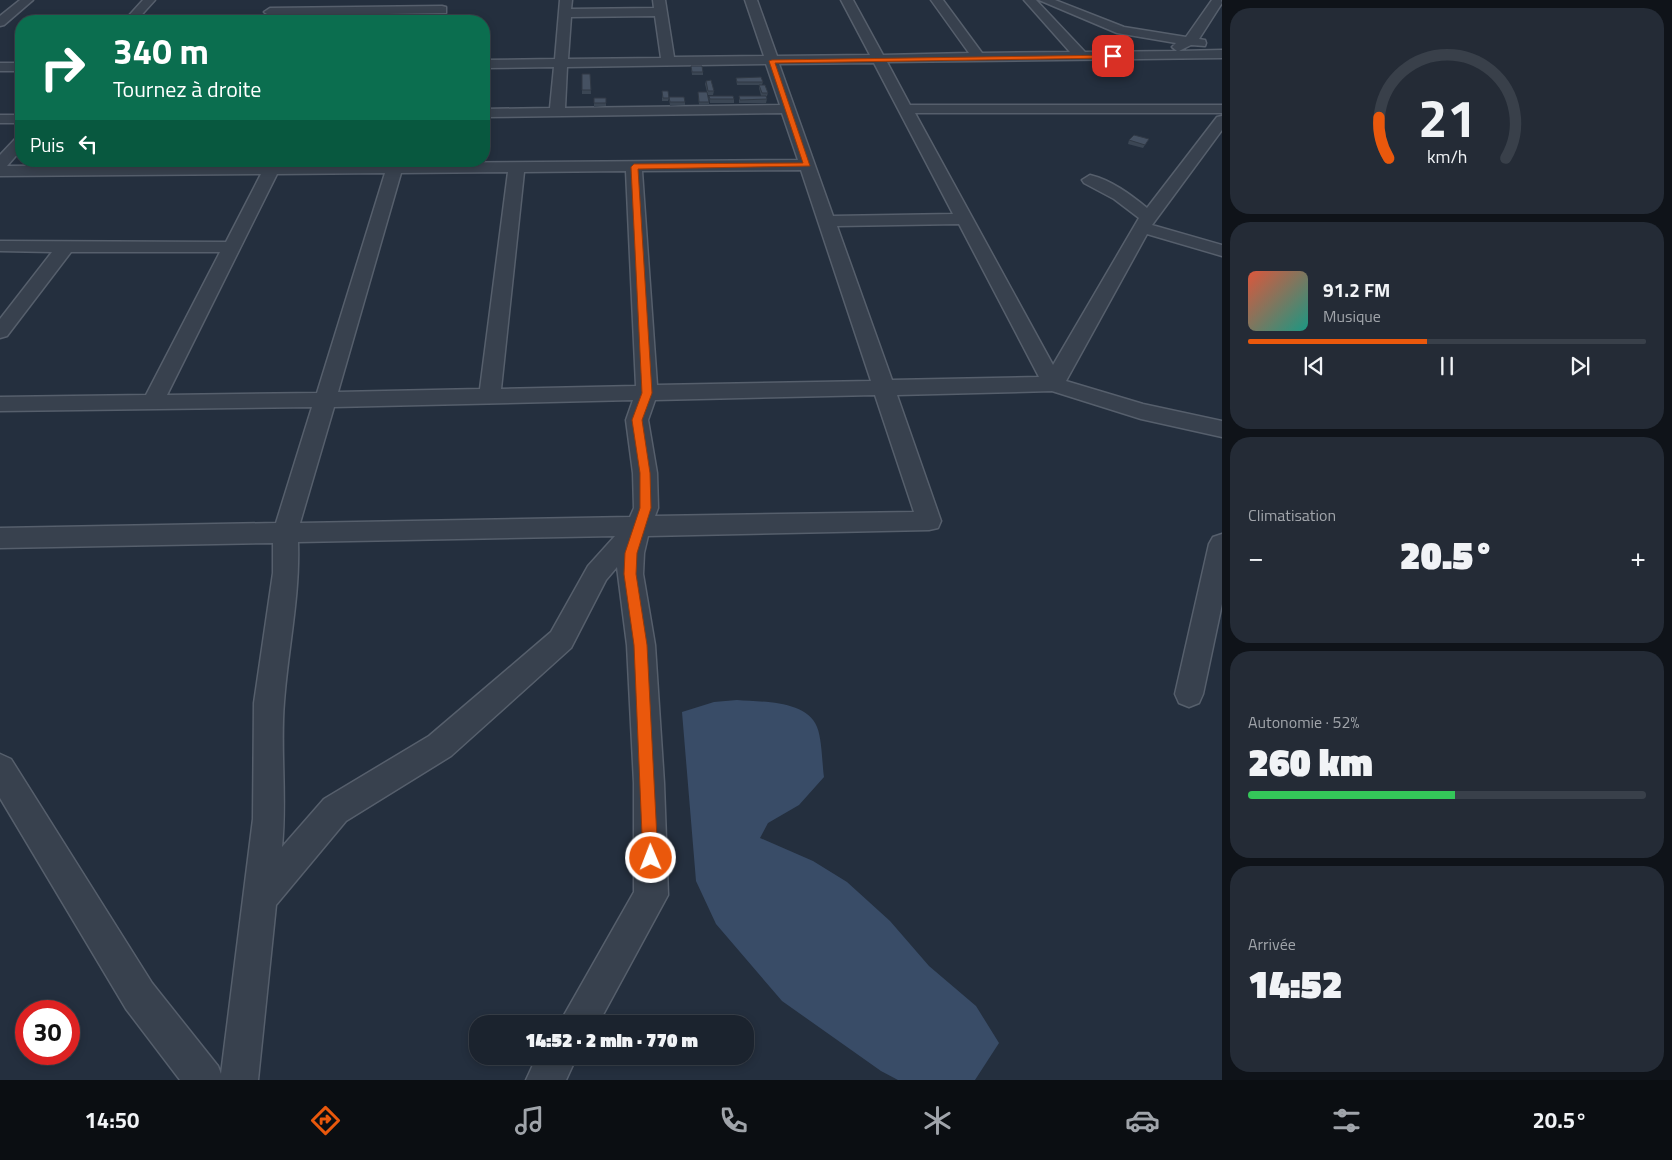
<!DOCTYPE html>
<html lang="fr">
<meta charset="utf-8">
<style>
:root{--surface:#1b232e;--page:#242b36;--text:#f1f3f6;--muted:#a0a4aa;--line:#39404a;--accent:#ea580c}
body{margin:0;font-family:"Titillium Web",sans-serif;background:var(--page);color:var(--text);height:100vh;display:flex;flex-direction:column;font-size:19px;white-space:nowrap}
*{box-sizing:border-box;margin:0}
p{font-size:16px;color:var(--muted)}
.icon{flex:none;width:28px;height:28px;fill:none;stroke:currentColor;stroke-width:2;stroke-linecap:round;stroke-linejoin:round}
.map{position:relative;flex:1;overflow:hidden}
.details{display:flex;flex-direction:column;gap:8px;padding:8px;background:#0f1319;width:450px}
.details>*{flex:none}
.guide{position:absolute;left:15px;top:15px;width:475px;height:152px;border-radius:20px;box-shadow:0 2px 8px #0003,0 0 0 1px var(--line);background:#0b6e4f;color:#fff;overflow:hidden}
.speed{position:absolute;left:15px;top:1000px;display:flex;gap:10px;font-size:25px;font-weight:700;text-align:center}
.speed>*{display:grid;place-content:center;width:65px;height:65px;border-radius:50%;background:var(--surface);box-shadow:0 2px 8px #0003,0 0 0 1px var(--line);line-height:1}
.speed .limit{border:8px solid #d22;background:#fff;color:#111}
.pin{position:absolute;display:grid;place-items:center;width:42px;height:42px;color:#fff;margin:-21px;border-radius:10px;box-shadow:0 2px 8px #0006}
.me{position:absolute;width:55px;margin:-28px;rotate:359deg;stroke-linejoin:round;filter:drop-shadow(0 0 4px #0008)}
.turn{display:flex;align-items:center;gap:18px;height:105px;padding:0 15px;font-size:22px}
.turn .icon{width:65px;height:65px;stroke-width:2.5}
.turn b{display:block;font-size:35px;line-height:42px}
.then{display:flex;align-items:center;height:48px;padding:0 15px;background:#0003;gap:10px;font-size:19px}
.big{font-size:38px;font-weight:800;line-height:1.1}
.details .tile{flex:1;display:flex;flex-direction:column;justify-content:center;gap:8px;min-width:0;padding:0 18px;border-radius:20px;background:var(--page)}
.details .dial{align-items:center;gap:0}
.dial svg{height:130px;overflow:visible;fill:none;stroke:var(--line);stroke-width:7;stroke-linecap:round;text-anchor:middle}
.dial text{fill:var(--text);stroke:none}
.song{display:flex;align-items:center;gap:15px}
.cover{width:60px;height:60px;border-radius:8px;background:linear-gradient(135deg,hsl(10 70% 55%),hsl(170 70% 35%))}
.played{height:5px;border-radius:2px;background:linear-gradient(90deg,var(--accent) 45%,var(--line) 45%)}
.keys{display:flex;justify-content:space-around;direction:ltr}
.heat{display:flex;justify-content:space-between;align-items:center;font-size:28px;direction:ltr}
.charge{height:8px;border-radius:4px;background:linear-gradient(90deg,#34c759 52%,var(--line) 0)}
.trip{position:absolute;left:469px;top:1015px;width:285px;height:50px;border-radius:20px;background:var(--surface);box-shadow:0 2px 8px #0003,0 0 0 1px var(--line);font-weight:800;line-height:50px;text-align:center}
.tab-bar{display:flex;height:80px;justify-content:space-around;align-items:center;background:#0b0e12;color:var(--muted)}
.tab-bar .icon{width:35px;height:35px}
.tab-bar .current{color:var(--accent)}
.tab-bar b{font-size:22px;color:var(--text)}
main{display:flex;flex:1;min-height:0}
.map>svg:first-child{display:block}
.water{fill:#394c67}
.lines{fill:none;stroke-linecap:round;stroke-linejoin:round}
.minor-casing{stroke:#565f6c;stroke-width:3}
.minor{fill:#38414e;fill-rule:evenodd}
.wall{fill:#3b4654}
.building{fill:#455162;stroke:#303945}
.route{fill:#ea580c;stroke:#983908}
</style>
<main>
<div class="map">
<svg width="1222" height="1080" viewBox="0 0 1222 1080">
<rect width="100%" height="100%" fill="#242f3e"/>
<!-- water -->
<path class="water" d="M737,700c24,2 70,0 80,27 5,12 5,36 7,50l-25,28 -31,18 -8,15 53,23 34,21 43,39 39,45 47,40 23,37 -24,37h-77l-17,-9 -99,-70 -66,-77 -20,-43 -14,-169 32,-10z"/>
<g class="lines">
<!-- minor casing -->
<g class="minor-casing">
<path id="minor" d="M20,0h13l-29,25 -4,1v-10z
M143,0h12l-19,21h-12z
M560,0h12l-1,9 83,-1 -1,-8h12l9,57 90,-1 -19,-56h12l20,56 93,-1 -29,-55h12l30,55 86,-2 -38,-53h12l39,53 88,-1 -46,-52h12l49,52 92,-1 -5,-4 4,-4 -59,-10 -78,-33h16l69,27 62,10 26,-37h9l1,3 -23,36 6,1 1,3 -1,3 -14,-1 -12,6 43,-1v8l-335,4 23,43h312v8h-307l138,252 86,-147 -25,-19 -30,-16 -2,-3 8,-5c21,5 40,19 57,33l70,-91 5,-1v14l-70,95 70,20v11l-75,-22 -81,147 77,23 79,17v16l-81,-18 -89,-28 -155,4 44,126 -3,7 -9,2 -281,6 -4,17 -1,21 12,71 9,138 4,112 -70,129h-39l75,-132v-109l-7,-138 -10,-78 -11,13 -35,68 -120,108 -105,65 -70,84 -18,175h-78l-54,-71 -126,-211v-44l11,5 141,224 66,83 3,8 32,-255 1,-116 19,-130v-30l-273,5v-20l276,-5 36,-116 -312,4v-14l146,-2 74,-143h-149l-64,84 -7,2v-19l52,-67 -52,-1v-10l226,1 35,-68 -261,2v-21l16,-17 5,-2v14l-14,16 381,-3 1,-2h16l-1,2 394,-3 -16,-47 -298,4v-8l66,-1 4,-41 -70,1v-8l71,-1zM655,16l6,42 -93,1 3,-42zM874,63l79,151 -120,2 -54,-152zM766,64l14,41 -215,3 2,-41zM801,170l70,211 -214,4 -15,-214zM626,171l10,215 -135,3 23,-217zM508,172l-28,217 -142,3 63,-219zM385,173l-68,220 -150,2 110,-221zM959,224l80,153 -147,3 -55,-154zM875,395l39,117 -259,4 3,-8 -1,-35 -9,-53 7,-20zM633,400l-7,20 7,53 1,35 -4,9 -330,6 34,-116zM615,536l-27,30 -37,66 -122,104 -105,63 -42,48c5,-49 -2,-97 2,-145 4,-54 16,-106 14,-160z
M442,6l4,1v6l-176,3 -6,-4 6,-4z
M0,63h21v8h-21z
M0,115h21v8h-21z
M1222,534v70l-19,90 -4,9 -10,4 -10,-4 -4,-9 34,-150 4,-7z
M537,1056h40l-11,24h-40z"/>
</g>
<!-- minor -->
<use href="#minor" class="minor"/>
</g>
<!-- wall -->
<path class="wall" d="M691,66l12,6v3h-11z
M582,74h8l1,20h-9z
M736,78l27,4 -1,3 6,8 -1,3h-1l1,3 -1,4h-27v-7h22l-2,-8v-3h-22z
M706,81l8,10 -1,4h-5l1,7v3h-10l-1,-13h9l-2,-8z
M662,91l7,7 -1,3h-6z
M709,96l25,3v4h-24z
M669,97l16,5v3l-15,1z
M594,98h12v8l-12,1z
M1149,139l-6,9 -15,-4 1,-4z"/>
<!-- building -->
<path class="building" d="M691,66h11l1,6h-11z
M582,74h8l1,16h-9z
M761,77l2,5h-26l-1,-4z
M711,80l3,11h-6l-2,-10z
M759,85h6l3,8h-6z
M662,91h6l1,7h-6z
M698,92h9l2,10h-10z
M709,96h24l1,3h-24z
M739,96h27l1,3 -27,1z
M669,97h15l1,5h-15z
M594,98h12v5h-12z
M1134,135l15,4 -4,6 -16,-5z"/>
<!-- route -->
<path class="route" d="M1115,55l-2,3 -338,5 35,103 -172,3 14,224 -10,27 8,53 1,35 -14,45 -1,21 11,71 11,213 -2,5 -5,2 -6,-2 -2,-5 -9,-213 -10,-71 1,-21 15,-45v-35l-8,-53 10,-27 -11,-226 3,-3 169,-1 -34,-102 3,-1z"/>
</svg>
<div class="speed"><div class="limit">30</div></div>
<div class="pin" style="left:1113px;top:56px;background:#d93025"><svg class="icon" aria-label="arrive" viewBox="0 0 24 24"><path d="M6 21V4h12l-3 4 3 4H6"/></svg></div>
<svg class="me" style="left:651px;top:858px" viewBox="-20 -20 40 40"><circle r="17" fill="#ea580c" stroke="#fff" stroke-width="3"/><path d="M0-11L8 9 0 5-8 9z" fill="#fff"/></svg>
<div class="trip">14:52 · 2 min · 770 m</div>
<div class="guide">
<div class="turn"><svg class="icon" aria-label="right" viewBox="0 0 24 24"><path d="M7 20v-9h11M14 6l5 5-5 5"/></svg><div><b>340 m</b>Tournez à droite</div></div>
<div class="then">Puis<svg class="icon" aria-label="left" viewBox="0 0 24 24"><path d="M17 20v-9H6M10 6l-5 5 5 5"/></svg></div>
</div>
</div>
<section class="details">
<div class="tile dial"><svg viewBox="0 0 100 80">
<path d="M14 69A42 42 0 1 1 86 69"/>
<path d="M14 69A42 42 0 0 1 8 44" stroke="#ea580c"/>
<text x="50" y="56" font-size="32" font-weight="700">21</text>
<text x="50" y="72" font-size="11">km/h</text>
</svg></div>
<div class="tile">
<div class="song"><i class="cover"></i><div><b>91.2 FM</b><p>Musique</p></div></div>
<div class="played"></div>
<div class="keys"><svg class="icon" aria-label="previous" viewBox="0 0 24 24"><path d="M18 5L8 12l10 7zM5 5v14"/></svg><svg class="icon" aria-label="pause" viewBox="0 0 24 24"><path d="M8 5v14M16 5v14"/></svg><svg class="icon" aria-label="next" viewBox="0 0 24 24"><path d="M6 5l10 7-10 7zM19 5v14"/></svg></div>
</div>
<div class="tile"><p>Climatisation</p>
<div class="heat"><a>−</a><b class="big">20.5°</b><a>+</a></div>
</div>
<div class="tile"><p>Autonomie · 52%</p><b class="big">260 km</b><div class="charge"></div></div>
<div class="tile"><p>Arrivée</p><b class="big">14:52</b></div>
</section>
</main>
<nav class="tab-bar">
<b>14:50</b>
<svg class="icon current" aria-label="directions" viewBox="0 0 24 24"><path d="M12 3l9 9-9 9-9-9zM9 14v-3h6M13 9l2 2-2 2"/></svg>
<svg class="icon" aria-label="music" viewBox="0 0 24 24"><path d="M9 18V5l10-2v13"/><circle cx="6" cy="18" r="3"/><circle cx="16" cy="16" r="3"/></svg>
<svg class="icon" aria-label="phone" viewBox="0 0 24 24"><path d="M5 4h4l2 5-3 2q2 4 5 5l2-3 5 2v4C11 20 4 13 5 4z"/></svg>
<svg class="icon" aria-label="climate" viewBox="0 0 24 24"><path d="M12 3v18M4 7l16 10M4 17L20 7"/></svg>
<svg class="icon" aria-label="car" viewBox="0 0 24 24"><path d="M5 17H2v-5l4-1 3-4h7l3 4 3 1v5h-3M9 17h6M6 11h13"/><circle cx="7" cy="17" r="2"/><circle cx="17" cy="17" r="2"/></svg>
<svg class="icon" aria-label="filters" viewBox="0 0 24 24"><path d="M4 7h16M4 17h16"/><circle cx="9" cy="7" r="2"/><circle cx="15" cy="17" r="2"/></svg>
<b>20.5°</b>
</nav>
